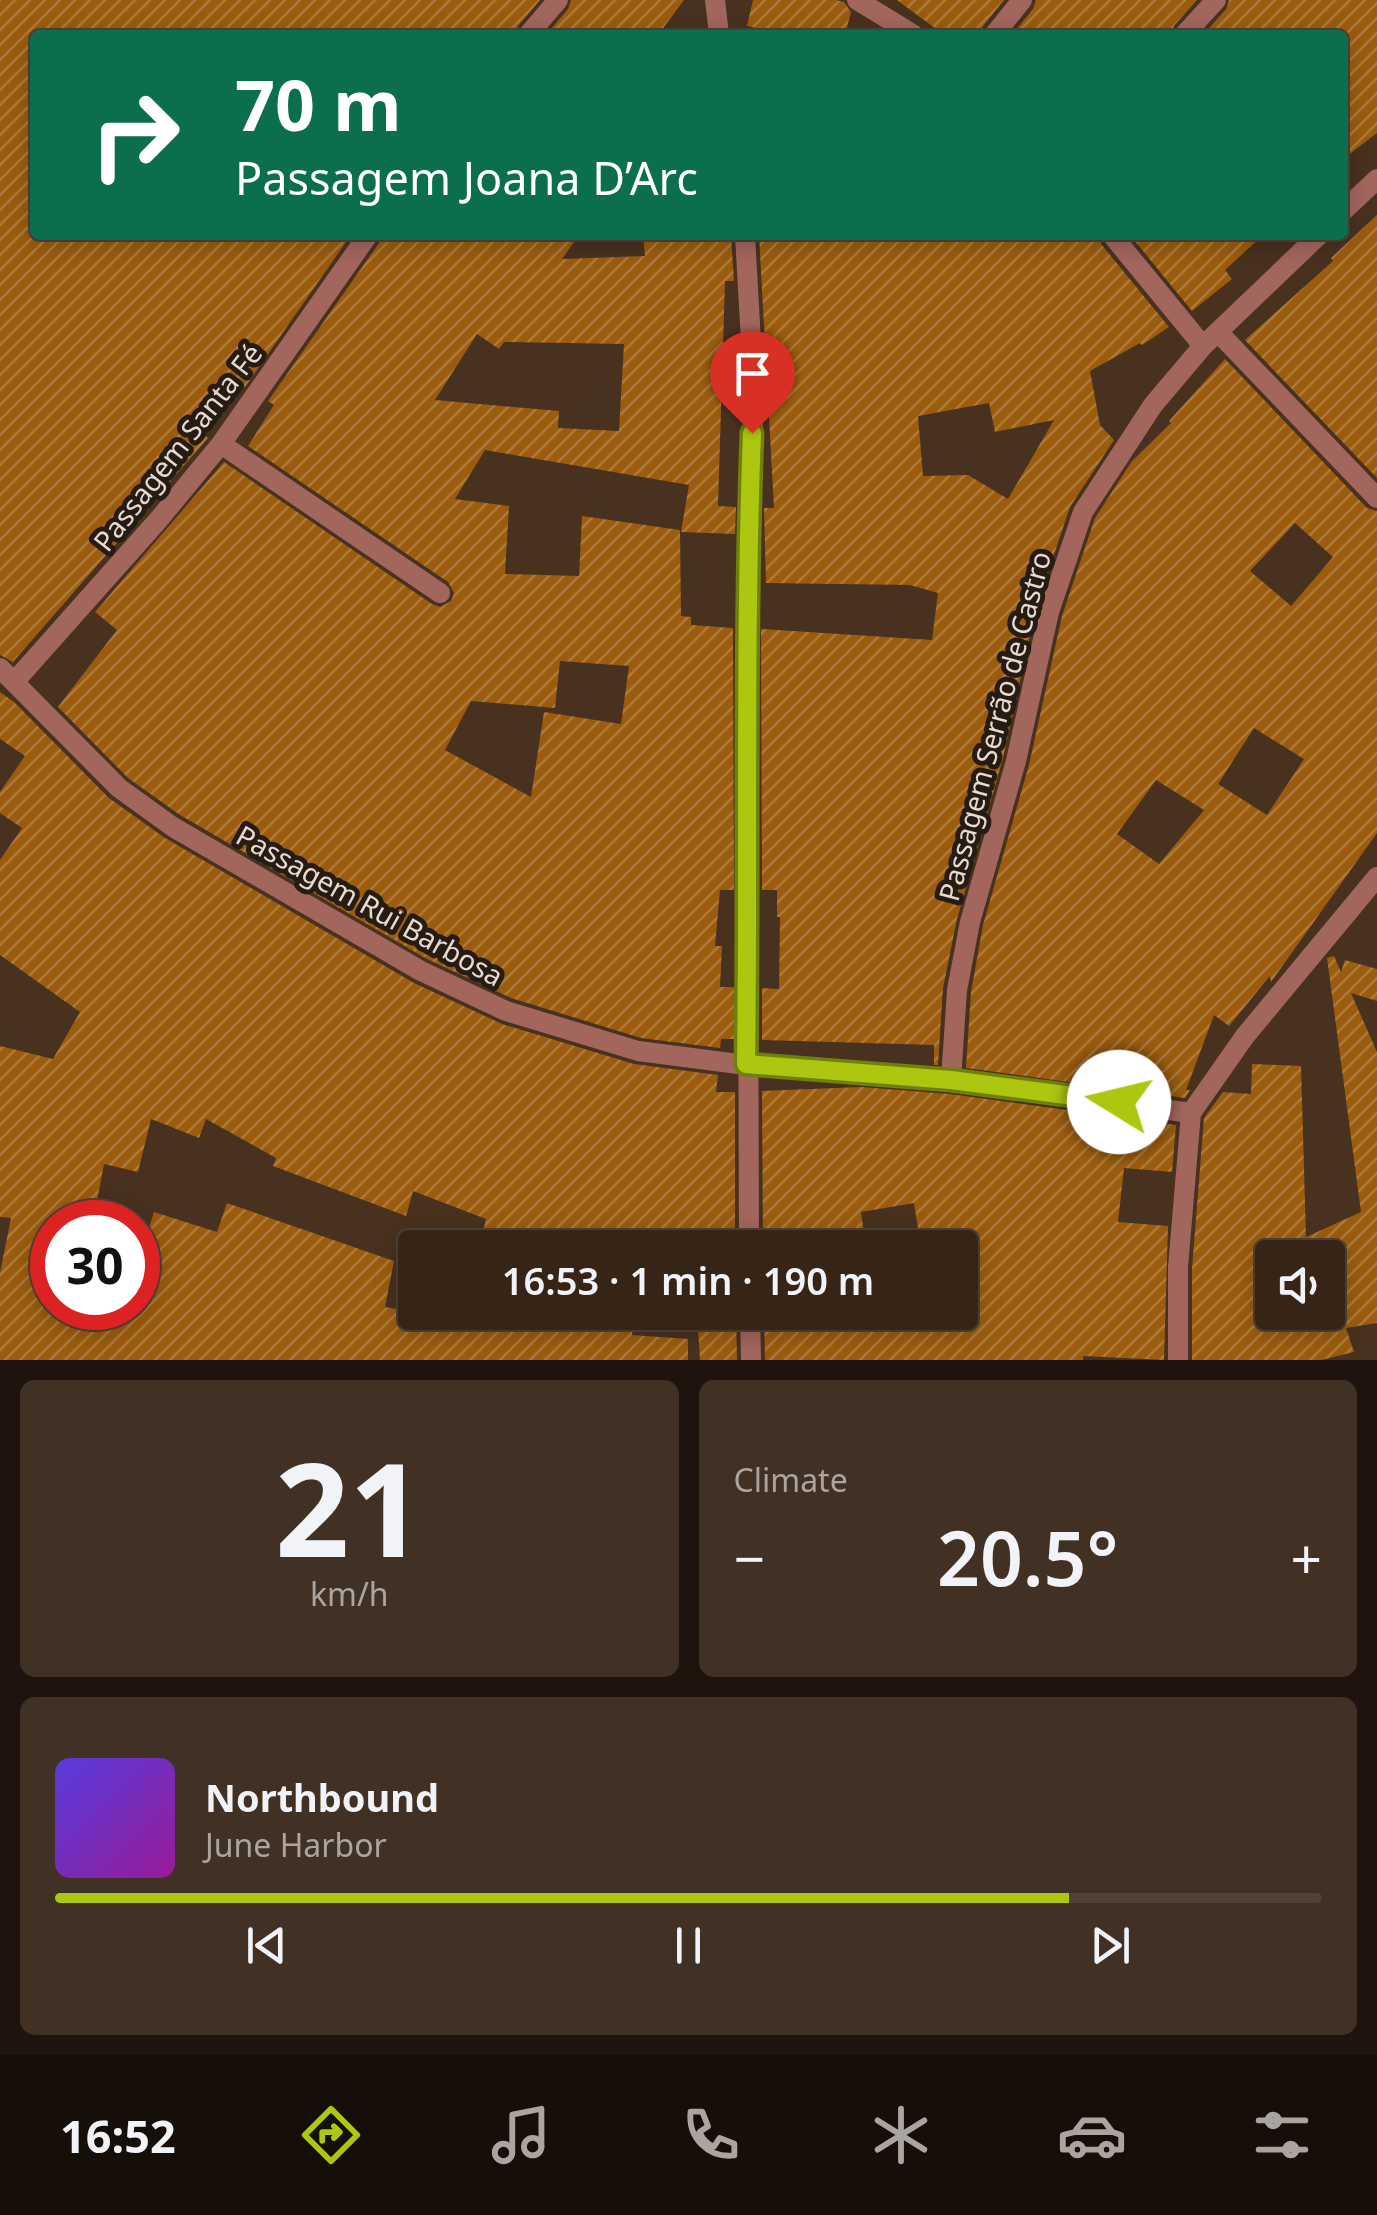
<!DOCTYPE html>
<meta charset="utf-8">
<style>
:root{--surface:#362517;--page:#413124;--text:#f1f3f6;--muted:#aaa5a1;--line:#504236;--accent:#adc60f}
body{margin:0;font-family:"Noto Sans",sans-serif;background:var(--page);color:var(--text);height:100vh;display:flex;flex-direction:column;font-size:38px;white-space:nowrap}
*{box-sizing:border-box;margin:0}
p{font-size:32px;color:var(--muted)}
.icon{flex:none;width:55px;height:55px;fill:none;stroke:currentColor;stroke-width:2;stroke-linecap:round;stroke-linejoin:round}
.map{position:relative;height:1360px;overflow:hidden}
.sheet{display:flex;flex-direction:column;gap:20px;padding:20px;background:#1e140d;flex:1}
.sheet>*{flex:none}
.top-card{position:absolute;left:30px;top:30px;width:1318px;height:210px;border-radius:10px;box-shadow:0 5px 25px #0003,0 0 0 2px var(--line);background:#0b6e4f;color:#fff;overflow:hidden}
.buttons{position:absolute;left:1255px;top:1240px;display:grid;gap:20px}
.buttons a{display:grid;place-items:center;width:90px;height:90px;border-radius:10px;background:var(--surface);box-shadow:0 5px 25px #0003,0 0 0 2px var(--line);font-size:50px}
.speed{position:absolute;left:30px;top:1200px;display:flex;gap:20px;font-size:50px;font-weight:700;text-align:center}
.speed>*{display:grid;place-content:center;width:130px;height:130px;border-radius:50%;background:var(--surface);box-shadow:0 5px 25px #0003,0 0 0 2px var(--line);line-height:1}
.speed .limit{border:15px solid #d22;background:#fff;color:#111}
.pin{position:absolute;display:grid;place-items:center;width:85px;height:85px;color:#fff;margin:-102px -42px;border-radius:50% 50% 50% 0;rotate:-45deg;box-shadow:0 0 10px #0007}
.pin .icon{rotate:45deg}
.me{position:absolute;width:110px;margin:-55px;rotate:279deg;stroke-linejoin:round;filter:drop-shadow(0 0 8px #0008)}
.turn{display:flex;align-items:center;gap:35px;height:210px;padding:0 40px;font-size:45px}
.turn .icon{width:130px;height:130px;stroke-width:2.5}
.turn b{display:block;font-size:70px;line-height:85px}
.big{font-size:75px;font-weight:600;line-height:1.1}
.sheet .widget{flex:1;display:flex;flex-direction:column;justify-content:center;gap:15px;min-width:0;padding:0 35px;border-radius:15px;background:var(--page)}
.sheet .dial{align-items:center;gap:0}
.dial b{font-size:130px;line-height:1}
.song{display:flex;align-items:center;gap:30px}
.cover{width:120px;height:120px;border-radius:15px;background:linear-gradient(135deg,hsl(250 70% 55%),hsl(300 70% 35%))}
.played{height:10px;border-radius:5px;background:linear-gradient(90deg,var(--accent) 80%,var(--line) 80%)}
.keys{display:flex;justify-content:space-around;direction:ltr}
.heat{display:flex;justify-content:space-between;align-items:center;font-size:55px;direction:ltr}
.sheet .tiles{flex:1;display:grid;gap:20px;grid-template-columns:1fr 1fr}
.widget:last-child{grid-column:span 2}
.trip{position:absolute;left:398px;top:1230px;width:580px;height:100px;border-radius:10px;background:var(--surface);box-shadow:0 5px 25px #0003,0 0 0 2px var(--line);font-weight:600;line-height:100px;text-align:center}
.dock{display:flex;height:160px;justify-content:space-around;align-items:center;background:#160f09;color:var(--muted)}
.dock .icon{width:70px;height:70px}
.dock .selected{color:var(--accent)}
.dock b{font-size:45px;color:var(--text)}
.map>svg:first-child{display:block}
.building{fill:url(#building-hatch);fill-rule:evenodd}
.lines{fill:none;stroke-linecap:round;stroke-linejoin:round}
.street{stroke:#a2665d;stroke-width:20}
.route-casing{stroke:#70810a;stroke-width:25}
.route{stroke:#adc60f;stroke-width:18}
.labels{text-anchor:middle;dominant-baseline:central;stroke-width:10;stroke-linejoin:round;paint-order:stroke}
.street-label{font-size:28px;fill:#e9dacf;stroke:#271c14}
</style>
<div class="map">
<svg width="1377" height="1360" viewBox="0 0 1377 1360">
<defs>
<pattern id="building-hatch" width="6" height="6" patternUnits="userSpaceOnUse" patternTransform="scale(2.5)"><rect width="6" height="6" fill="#9b5c0e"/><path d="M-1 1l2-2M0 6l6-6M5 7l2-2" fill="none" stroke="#ae7a3b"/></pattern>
</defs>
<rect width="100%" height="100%" fill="#48311f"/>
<!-- building -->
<path class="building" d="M0,0h540l-22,26 -3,9h-480v200h316l-106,152 -15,-10 -33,53 11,8 -195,224 -13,-7z
M571,0h113l-26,35h-112l22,-26z
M753,0h83l8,2 7,10 -6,23h-56l-42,-9z
M897,0h107l-21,26 -3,9h-36z
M1036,0h161l-23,26 -3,9h-159l21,-26z
M1229,0h148v133l-35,27v-125h-139l23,-26z
M1377,215v263l-132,-138 88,-79 -2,-3z
M382,235h197l-17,24 83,-3 -2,-21h88l3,46h-9l-7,225 18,1 -1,27 -54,-2 8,-47 -204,-35 -30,49 54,7 -4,68 74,2 3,-60 98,14 1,86 10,1v8l42,3 1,262h-14l-5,56h7l-2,41h14l1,52h-14l-1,9 -79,-10 -130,-40 -84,-39 -247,-144 -52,-37 -70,-71 59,-77 -22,-18 129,-150 208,142 8,3 11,-6 3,-8 -6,-11 -200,-136 26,-41 -6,-4 111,-158zM477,334l22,15 5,-7 120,2 -5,87 -61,-3 1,-17 -124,-11zM560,661l69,5 -8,58 -77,-12 -13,85 -86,-47 26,-49 84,7z
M759,235h340l2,9 68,83 -27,18 -2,-2 -50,28 10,54 14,15 -44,67 -34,101 -33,150 -46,161 -14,69 -5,77h-4v-20l-172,-5v-52l17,1 1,-72h-3v-27h-15l-1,-261 171,11 6,-47 -28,-8 -144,-2 -2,-75h10zM989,403l6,29 59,-12 -46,79 -40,-24 -45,1 -5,-60z
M1130,235h133l-38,35 7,9 -40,32z
M1225,359l142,149 10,3v322l-106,149 -1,-6 -41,50 -15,-11 -28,75h4l-5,8 -219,-30 5,-76 12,-67 46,-160 33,-149 33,-98 37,-57 39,-38 -2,-2zM1295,523l38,34 -42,49 -41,-35zM1254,728l50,31 -37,56 -49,-31zM1156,780l48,30 -45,54 -42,-30z
M0,692l14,10 95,96 56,40 249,145 88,41 132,40 84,11 -2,17h19v156h-256l7,-29 -73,-28 -7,25 -133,-50 3,-8 -70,-39 -7,19 -48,-19 -13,53 -34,-8 -11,58h-41v86h86v-76l9,2 7,-22 63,20 10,-29 167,58 -9,46 30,5h220l-3,23 56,4v21h-688v-87l11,-55 -11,-1v-171l53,13 27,-47 -80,-57v-95l22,-32 -22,-15v-21l25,-36 -25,-17z
M1334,956l7,16 4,-12 32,9v32l-26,-8 26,59v271l-31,5 8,24 -33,8h-129v-92l12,-150 19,-26 28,2 1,-30 49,2 5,171 55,-25 -34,-254zM1272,1258h56v54h-56z
M861,1087l89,7 226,31 -4,47 -48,-4 -6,54 50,4 -4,134 -81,-4v4h-318l-1,-48h196v-64h-39l-7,-45 -53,9 5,36h-103l-1,-157z
M697,1312h39l1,48h-37z"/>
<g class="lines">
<!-- street -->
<path class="street" d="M715,0l4,35
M857,0l57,35
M528,35l30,-35
M994,35l28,-35
M1184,35l32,-35
M1342,212l35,-33
M745,235l9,160 -7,191 2,662
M1112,235l91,111
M1218,332l159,166
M221,444l219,149
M0,668l119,120 54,39 248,144 85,40 132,40 108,14 205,15 240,33
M15,681l145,-163 61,-74 147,-209
M951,1080l6,-90 13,-68 46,-161 33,-149 34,-100 70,-107 50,-59 116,-111
M750,1312l1,48
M1178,1360v-93l13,-154 54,-77 132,-159"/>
</g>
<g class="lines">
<!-- route casing -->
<g class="route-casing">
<path id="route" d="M752,433c-8,210 -3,421 -6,631l205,16 168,22"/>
</g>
<!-- route -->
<use href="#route" class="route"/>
</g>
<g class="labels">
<!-- street labels -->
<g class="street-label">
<text transform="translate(177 447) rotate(-52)">Passagem Santa Fé</text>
<text transform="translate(994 726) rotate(-75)">Passagem Serrão de Castro</text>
<text transform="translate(370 905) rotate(29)">Passagem Rui Barbosa</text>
</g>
</g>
</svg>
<div class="buttons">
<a><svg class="icon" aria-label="sound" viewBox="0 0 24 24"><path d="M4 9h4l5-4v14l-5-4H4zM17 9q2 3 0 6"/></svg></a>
</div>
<div class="speed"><div class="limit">30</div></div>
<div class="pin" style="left:752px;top:433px;background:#d93025"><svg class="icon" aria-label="arrive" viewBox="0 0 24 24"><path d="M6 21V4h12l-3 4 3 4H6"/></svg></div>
<svg class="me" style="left:1119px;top:1102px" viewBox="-20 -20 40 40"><circle r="19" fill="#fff"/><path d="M0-13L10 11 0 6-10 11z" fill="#adc60f"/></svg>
<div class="trip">16:53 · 1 min · 190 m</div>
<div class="top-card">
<div class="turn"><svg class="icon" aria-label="right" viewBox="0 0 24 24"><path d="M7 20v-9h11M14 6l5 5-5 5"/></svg><div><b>70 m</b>Passagem Joana D’Arc</div></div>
</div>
</div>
<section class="sheet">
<div class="tiles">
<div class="widget dial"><b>21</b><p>km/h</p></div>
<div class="widget"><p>Climate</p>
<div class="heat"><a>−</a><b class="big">20.5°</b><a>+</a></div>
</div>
<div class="widget">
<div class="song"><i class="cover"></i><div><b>Northbound</b><p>June Harbor</p></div></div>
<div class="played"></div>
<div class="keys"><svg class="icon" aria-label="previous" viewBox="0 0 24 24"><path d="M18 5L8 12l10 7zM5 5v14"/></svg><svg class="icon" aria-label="pause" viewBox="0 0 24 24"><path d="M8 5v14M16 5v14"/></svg><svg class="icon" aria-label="next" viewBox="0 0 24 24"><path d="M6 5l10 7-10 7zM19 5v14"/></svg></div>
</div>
</div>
</section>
<nav class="dock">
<b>16:52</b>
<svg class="icon selected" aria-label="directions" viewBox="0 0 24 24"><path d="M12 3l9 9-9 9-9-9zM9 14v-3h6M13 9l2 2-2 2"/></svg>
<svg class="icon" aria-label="music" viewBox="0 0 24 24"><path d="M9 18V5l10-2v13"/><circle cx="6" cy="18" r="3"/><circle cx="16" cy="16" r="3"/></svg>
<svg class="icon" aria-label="phone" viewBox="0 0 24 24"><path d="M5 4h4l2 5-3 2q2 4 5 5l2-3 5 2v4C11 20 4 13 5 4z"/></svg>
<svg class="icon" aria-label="climate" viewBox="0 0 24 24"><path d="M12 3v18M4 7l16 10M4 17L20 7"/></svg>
<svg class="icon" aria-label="car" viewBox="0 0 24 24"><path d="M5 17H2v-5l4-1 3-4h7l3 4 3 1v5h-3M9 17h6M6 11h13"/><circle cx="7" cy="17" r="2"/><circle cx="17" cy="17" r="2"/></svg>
<svg class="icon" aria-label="filters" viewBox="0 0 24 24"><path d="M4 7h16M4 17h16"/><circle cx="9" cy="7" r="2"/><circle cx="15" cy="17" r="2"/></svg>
</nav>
